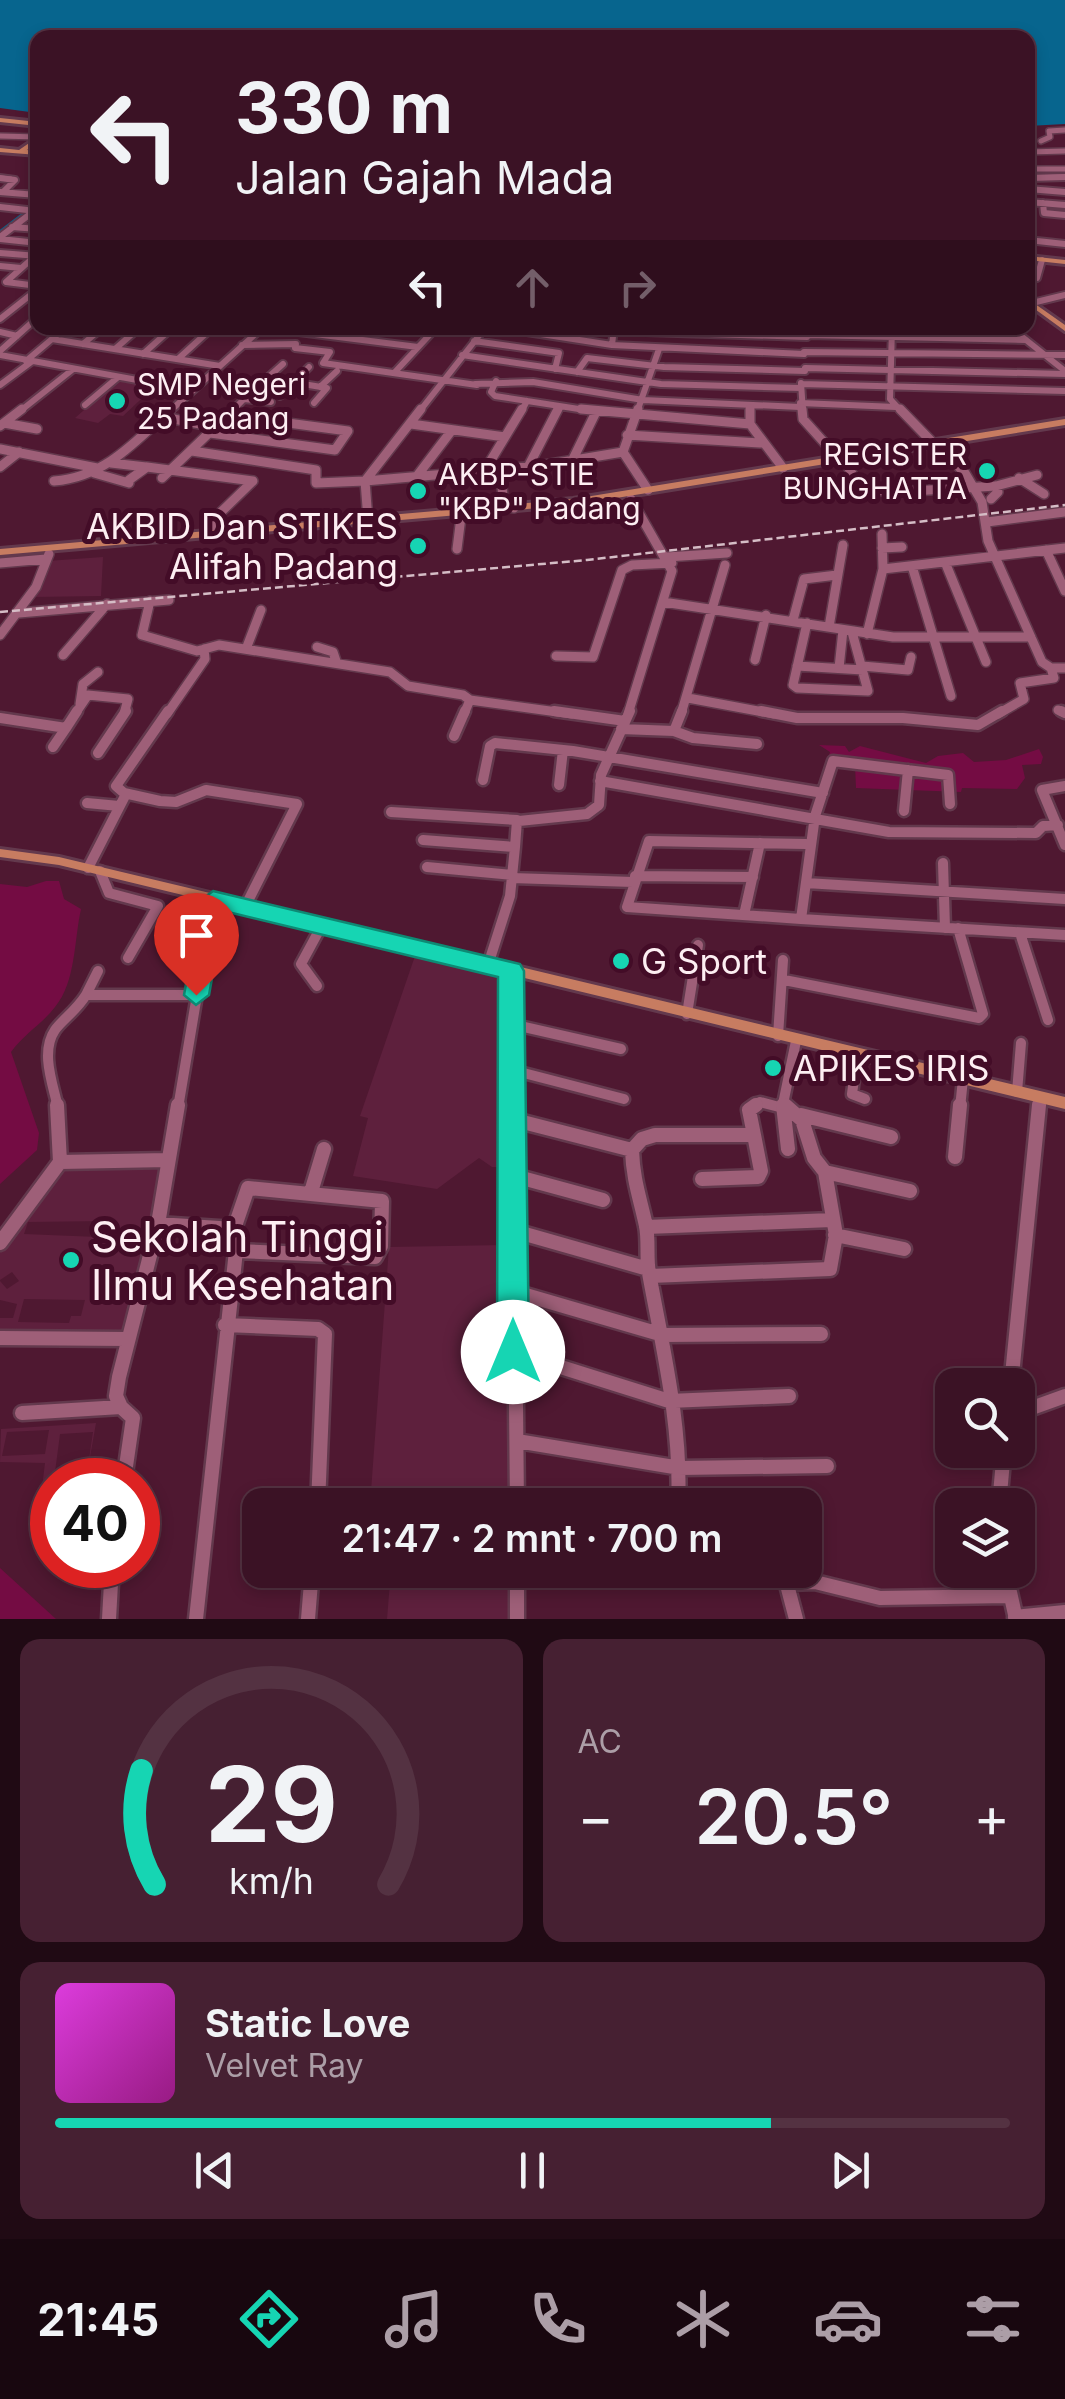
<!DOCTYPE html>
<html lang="id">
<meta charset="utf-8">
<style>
:root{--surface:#3b1225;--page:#462032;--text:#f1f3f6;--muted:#ac9ea7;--line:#543242;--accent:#16d5b3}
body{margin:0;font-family:Inter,sans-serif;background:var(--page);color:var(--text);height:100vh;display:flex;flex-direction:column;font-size:38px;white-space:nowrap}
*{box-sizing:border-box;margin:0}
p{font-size:32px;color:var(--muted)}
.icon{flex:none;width:55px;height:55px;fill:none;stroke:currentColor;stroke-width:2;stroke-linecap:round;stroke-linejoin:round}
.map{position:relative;height:1619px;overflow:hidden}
.panel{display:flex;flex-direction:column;gap:20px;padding:20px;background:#200a14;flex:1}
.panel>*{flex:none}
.guide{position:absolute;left:30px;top:30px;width:1005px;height:305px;border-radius:20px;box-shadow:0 5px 15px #0003,0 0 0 2px var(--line);background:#3b1225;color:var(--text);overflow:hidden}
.tools{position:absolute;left:935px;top:1368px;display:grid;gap:20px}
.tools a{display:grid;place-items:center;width:100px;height:100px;border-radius:20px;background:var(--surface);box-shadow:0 5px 15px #0003,0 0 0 2px var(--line);font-size:50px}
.speed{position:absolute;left:30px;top:1458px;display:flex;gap:20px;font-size:50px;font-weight:700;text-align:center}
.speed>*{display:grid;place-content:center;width:130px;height:130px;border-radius:50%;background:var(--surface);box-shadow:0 5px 15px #0003,0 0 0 2px var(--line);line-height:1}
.speed .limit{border:15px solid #d22;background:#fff;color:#111}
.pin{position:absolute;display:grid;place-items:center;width:85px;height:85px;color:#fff;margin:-102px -42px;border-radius:50% 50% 50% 0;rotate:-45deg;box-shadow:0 0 10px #0007}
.pin .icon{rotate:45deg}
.me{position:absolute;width:110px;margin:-55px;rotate:0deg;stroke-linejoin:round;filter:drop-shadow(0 0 8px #0008)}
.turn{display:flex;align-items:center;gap:35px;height:210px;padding:0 40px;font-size:45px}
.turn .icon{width:130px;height:130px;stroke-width:2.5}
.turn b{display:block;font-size:70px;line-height:85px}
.lanes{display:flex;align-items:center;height:95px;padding:0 40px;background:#0003;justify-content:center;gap:50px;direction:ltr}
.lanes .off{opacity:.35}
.big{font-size:75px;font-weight:600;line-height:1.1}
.panel .widget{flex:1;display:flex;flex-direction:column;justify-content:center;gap:15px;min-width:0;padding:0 35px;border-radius:20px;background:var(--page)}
.panel .dial{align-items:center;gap:0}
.dial svg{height:260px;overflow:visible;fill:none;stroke:var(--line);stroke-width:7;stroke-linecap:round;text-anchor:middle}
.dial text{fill:var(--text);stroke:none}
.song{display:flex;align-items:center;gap:30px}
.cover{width:120px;height:120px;border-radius:15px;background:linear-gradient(135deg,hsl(300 70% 55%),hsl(310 70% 35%))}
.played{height:10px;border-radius:5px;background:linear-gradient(90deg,var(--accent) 75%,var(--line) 75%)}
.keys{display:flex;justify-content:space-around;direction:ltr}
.heat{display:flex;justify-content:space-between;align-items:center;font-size:55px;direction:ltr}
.panel .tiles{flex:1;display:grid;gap:20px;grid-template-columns:1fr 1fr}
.widget:last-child{grid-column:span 2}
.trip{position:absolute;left:242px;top:1488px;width:580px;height:100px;border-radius:20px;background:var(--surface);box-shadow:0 5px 15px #0003,0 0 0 2px var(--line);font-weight:600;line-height:100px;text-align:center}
.tab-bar{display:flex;height:160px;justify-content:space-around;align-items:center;background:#18070f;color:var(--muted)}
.tab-bar .icon{width:70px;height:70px}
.tab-bar .selected{color:var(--accent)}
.tab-bar b{font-size:45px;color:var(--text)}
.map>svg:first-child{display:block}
.built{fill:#5e203d;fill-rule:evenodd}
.green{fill:#740c43}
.water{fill:#07658e}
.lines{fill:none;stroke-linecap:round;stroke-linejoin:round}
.canal{stroke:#07658e;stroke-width:5}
.minor-far4-casing{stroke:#63394d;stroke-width:8}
.minor-far3-casing{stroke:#63394d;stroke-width:10}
.minor-far2-casing{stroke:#63394d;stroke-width:12}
.minor-far1-casing{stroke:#63394d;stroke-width:15}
.minor-casing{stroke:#63394d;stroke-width:19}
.major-casing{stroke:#63394d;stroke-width:6}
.minor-far4{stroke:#9e5f78;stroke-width:5}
.minor-far3{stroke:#9e5f78;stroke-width:6}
.minor-far2{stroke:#9e5f78;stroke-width:9}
.minor-far1{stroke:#9e5f78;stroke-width:10}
.minor{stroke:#9e5f78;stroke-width:14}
.major{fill:#c77c61;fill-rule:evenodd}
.rail{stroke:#d5bdc6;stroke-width:2.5;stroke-dasharray:8 4;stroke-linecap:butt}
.route{fill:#16d5b3;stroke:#0e8a74;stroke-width:2.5}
.poi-dot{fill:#16d5b3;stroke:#430c27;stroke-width:4}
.labels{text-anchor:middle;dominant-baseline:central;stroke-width:10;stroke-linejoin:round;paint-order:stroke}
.far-poi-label{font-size:30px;fill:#fdeef2;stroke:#430c27;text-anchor:start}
.poi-label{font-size:35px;fill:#fdeef2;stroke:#430c27;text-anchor:start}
.near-poi-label{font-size:42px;fill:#fdeef2;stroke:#430c27;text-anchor:start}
</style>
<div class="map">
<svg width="1065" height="1619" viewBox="0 0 1065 1619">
<rect width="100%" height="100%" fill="#4f1831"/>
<!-- built -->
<path class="built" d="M117,381l37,6 -31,29 -13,-2 -12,9 -23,-5z
M103,557l-2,39 -69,1 15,-36z
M415,956l90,20 3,191h-16l-13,-9 -42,31 -84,-13 15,-58 -8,-2z
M166,1162l-41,176 -125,-3v-17h13l4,-14 -17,-4v-19l7,8 12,-8 -7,-9 -12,8v-31l66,-86zM107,1221l-3,13 -6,3 -74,-3 4,-12zM24,1299l61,1 -4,16h-10l-2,7 -51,-1z
M505,1245l6,260h-141l19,-258z
M96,1423l-10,57 7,-48 -33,2 -8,61 -11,1 4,-33 -45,-1 1,-33zM49,1430l-4,24 -43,2 5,-24z
M391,1570h120v49h-124z"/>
<!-- green -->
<path class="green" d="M819,745l26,1 4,6 11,-6 66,17 12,-7 25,-3 11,9 32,-2 33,-11 4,8 -2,7 -19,1 3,13 -8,11 -55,-1 -1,4 -105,-4 -1,-23 -28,-3 3,-10z
M46,881h13l5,18 17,10c-7,31 -5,73 -26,98 -13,17 -31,27 -44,45l28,81 -2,17 -37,34v-300l27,3z
M0,1568l56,51h-56z"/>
<!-- water -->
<path class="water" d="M0,0h1065v124l-37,2v-88h-990l-1,75 -37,-5z"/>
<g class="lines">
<!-- canal -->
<path class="canal" d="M0,233l38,-29"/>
<!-- minor-far4 casing -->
<g class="minor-far4-casing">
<path id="minor-far4" d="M0,136l38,1
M1041,141l9,-4 -1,-6 16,-1
M1028,152l37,-1
M1028,169h37
M0,178l11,1
M1028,178l37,-1"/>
</g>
<!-- minor-far3 casing -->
<g class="minor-far3-casing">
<path id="minor-far3" d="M0,178l15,2 -12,12
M1028,178l37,-1
M1028,189l37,3
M0,192l37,3
M1028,202l37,3
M1043,203l1,10 21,2
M0,207l27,3
M12,227l26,2
M0,237l38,-29
M0,239l38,4
M1028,240l37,4
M0,253l38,3
M35,256l-29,26 32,4
M0,266l21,2
M1037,278l5,-18
M1028,304l37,-9
M0,319l38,-30
M267,328l151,19
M376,328l20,2
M501,328l111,17
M614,328l-2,17 192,9
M892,328l-2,71 12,13
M1011,328l54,43
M614,331l193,6
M0,332l17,4
M807,335l219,5
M52,339l168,27
M474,341l85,12 -4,16
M83,344l19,-16
M242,345l54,-1 -1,4 35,4 -7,11 154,22
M115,349l24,-21
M0,351l38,-34
M804,352l261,3
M143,354l29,-26
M0,355l192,35
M462,355l199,29 140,4
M178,359l34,-31
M26,361l39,-33
M805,368l260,6
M395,372l41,-44
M577,372l10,-14 77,9 141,4
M267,378l60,10 -13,15
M496,381l-5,11 4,4 103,16
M801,383l2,29
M475,384l58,-2 110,18 157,7
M801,384l264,7
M0,385l31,-23
M320,387l17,-16
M255,389l28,-25
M280,396l29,-29
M800,403l96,4
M85,405l32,-27
M750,405v7
M19,412l53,-42
M169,412l93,-84
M231,412l13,-13 27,3
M419,412l66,-84
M521,412l6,-11
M557,412l2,-5
M637,412l22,-63"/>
</g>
<!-- minor-far2 casing -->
<g class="minor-far2-casing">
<path id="minor-far2" d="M581,409l169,15
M638,409l-15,43 25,38
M750,409v15l33,44
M802,409l1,10 36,40
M900,409l33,34
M163,417l53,10
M4,423l33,6
M411,424l94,13
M0,426l22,-17
M210,433l125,17 13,-19 -120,-16
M627,435l133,8
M0,449l97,19
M941,449l24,24 17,29 6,39 54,121 9,6h14
M192,451l124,19v13l49,-2 3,39
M573,459l23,-47
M111,463l35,4
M847,465l14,24 35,3 100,-6 41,-11
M0,467l19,-15
M528,467l30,-58
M485,470l37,-61
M94,473l35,10
M417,476l35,-46
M501,476l2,21 11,11
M162,478l72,-69
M1019,478l25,16
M129,480l18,-13 106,14 -34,33 -13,21
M54,481c51,-4 81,-39 117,-72
M365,481l173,-15 85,-14
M365,481l56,-72
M991,499l7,-7 -2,-6
M987,522l78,-10
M882,548l20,-1
M457,549l4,-32
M1046,550l19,41
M667,557l60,-4
M945,562l41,100
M0,563l46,-4
M912,566l39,130
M883,569l182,-21
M150,601l-8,34 55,16 22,-6 171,27 18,14 55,9 7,5 -6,14
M663,602l230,35h138
M19,613l150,-13
M793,620l11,-41 33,-4
M807,623l-14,62 4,3 71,3 -16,-59
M829,627l14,-82
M867,634l16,-65 -1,-35
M0,635l36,-48 13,-33
M317,647l16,5 3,9
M246,649l15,-39
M63,655l44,-51
M556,656l37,1 29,-87 10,-5 40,-2
M755,660l11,-45
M797,666l66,4
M862,666l46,4 3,-13
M839,668l4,-38
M688,698l86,16
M470,700l102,14
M80,704l3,-20 15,-12
M1058,710l7,3
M75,714l13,-19 40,4 -4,15
M167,714l38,-55 -1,-10
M628,714l44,-143 -41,-72
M681,714l44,-149
M998,714l26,-15 -4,-16 34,-5 -3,-10"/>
</g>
<!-- minor-far1 casing -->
<g class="minor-far1-casing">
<path id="minor-far1" d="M168,711l-52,75 8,7 36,8 16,1 30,-12 91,14 -52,103
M554,711l71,10
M761,711l36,7h106l75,7 24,-14
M1061,711l4,2
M0,718l66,10 11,-17
M621,729l53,2 8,-20
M674,731l19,7 64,6
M454,736l11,-25
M53,747l13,-19
M98,753l28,-42
M483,780l7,-34 5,-3 78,8 250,42
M600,781l289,51 147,1 7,-7 15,-1
M559,785l4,-35
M1065,786l-23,4 23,55
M87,803l32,3
M904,811l4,-41
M391,812l126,8 -2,27
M519,821l68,-7 12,-9 2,-30 29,-64
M423,840l92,7 -5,49 -22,69
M806,844l-157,-3 -22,66 174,12 14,-103 18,-55 115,14 2,29
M943,863l2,65
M427,867l86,8
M88,868l38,-74
M100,871l9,22 49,13 -30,52
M635,876l118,1
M512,878l121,4
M806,883l259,16
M744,915l16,-72
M801,919l264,16
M1020,933l28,87
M98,971l-12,24h110
M511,971l2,137
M784,980l195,38 4,-4 -25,-86
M317,986l-16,-22 21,-39
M687,1014l11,-69
M511,1024l110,25
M778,1036l5,-76
M857,1056l-5,38 13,5
M512,1070l112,29
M1017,1092l4,-49
M58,1108c-5,-24 -18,-56 -3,-78 7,-10 21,-19 31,-35
M178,1108l35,-208
M752,1108l8,-6 23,6
M789,1108l-6,-4 13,-63
M960,1108l3,-29
M1039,1108l1,-11"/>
</g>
<!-- minor casing -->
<g class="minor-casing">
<path id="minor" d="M57,1105l3,57
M178,1105l-20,119 76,5 2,22 -40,368
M513,1105l4,400
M783,1105l5,44
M801,1115l90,22
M511,1119l121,31
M955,1157l5,-52
M825,1172l85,19
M511,1175l92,25
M702,1179l56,-2 3,-6 -7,-36
M311,1192l13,-43
M646,1227l186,-7
M234,1229l14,-41 134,13 -1,45 -6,11 -139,-6
M511,1230l137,39
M835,1235l69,14
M0,1243l60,-81 108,-2
M650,1276l180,-7 6,-34 -11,-63 -11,-14 -12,-38 -17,-15
M512,1291l151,44 158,-1
M225,1325l93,4 7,5 -7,171
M0,1338l127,1
M513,1352l156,49 120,-5
M1011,1385l28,-280
M121,1407l-5,-11 3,-19 39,-153
M22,1413l99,-6 12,11 -9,62
M1018,1413l47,-17
M517,1441l163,27 147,-2
M678,1505c4,-78 -15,-155 -29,-232 -3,-15 0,-32 -3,-47 -6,-28 -13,-46 -14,-76l10,-11 13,-4h99l-5,-25 7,-5
M999,1505l5,-55
M517,1570v49
M721,1570l65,11 10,38
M1005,1570l11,49
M789,1583l26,-1 65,16 129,-2
M1015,1617l50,-5
M109,1619l3,-54
M308,1619l4,-49"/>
</g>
<!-- major casing -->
<g class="major-casing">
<path id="major" d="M0,118l38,4v4l-38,-4z
M38,137v5l-11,8 11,1v4l-38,-3v-4l19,2z
M1028,256l37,4v4l-37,-4z
M1028,299l37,26v6l-37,-27z
M1065,419v6l-492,80 -573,50v-6l573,-50z
M0,849l59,8 1006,240v12l-1006,-244 -59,-8z"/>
</g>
<!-- minor-far4 -->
<use href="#minor-far4" class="minor-far4"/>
<!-- minor-far3 -->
<use href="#minor-far3" class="minor-far3"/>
<!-- minor-far2 -->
<use href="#minor-far2" class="minor-far2"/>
<!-- minor-far1 -->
<use href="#minor-far1" class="minor-far1"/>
<!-- minor -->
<use href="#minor" class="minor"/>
<!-- major -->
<use href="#major" class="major"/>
<!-- rail -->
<path class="rail" d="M0,612l587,-52 478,-55"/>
</g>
<!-- route -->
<path class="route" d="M213,891l307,73 4,7 5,381 -5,11 -11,4 -11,-4 -5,-11 1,-375 -274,-66 -15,84 -13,10 -12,-10 17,-95z"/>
<!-- markers -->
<g class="poi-dot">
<circle cx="117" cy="401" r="10"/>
<circle cx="987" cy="471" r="10"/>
<circle cx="418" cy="491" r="10"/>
<circle cx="418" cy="546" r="10"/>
<circle cx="621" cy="961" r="10"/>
<circle cx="773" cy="1068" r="10"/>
<circle cx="71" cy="1260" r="10"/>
</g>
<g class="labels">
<!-- far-poi labels -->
<g class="far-poi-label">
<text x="137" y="384">SMP Negeri<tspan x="137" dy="34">25 Padang</tspan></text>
<text x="967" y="454" text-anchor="end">REGISTER<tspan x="967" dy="34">BUNGHATTA</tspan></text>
<text x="438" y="474">AKBP-STIE<tspan x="438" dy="34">"KBP" Padang</tspan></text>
</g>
<!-- poi labels -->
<g class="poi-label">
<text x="398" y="526" text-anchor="end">AKBID Dan STIKES<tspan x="398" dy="40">Alifah Padang</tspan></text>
<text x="641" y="961">G Sport</text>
<text x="793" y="1068">APIKES IRIS</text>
</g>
<!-- near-poi labels -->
<g class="near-poi-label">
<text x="91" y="1236">Sekolah Tinggi<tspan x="91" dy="48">Ilmu Kesehatan</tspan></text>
</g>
</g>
</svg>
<div class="tools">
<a><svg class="icon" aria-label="search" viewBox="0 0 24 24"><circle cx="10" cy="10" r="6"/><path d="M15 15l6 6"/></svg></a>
<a><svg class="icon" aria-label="layers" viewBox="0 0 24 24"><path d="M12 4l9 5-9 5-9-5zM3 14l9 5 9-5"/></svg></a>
</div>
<div class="speed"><div class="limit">40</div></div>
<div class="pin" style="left:196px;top:995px;background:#d93025"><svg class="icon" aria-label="arrive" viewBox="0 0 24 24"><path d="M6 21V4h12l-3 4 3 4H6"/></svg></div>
<svg class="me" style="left:513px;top:1352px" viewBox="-20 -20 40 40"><circle r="19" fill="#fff"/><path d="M0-13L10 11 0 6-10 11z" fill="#16d5b3"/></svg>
<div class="trip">21:47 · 2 mnt · 700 m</div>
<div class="guide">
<div class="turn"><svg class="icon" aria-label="left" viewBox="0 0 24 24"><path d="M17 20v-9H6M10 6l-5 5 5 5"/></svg><div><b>330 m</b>Jalan Gajah Mada</div></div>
<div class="lanes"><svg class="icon" aria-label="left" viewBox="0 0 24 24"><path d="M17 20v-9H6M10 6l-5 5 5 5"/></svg><svg class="icon off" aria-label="ahead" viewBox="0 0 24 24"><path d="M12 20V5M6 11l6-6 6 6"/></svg><svg class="icon off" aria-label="right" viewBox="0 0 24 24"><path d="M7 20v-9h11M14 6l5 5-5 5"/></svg></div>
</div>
</div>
<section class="panel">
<div class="tiles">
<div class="widget dial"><svg viewBox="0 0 100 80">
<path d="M14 69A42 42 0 1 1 86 69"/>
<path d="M14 69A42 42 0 0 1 10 34" stroke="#16d5b3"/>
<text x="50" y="56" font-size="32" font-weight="700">29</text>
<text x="50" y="72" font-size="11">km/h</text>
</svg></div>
<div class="widget"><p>AC</p>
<div class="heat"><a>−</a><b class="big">20.5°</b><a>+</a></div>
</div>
<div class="widget">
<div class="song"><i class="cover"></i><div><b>Static Love</b><p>Velvet Ray</p></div></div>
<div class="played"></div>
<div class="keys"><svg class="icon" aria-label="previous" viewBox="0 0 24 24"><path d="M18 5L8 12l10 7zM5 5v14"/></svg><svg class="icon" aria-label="pause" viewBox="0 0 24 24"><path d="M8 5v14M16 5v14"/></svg><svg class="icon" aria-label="next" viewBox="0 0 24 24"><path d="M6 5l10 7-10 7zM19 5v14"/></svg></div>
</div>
</div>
</section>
<nav class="tab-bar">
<b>21:45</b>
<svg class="icon selected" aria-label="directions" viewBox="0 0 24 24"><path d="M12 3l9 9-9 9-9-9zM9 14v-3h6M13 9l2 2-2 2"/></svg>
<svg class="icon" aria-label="music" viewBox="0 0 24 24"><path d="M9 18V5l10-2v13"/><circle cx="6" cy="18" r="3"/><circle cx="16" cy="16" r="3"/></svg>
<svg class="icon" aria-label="phone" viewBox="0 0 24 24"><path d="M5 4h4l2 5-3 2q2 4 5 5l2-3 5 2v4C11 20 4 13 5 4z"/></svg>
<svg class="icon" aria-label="climate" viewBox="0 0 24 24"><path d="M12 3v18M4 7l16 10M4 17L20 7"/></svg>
<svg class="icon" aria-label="car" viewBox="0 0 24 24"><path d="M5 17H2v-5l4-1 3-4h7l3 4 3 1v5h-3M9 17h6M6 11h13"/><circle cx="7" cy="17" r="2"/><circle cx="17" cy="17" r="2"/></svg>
<svg class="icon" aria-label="filters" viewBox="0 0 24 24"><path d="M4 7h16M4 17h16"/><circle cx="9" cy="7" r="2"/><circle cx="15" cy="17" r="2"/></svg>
</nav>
